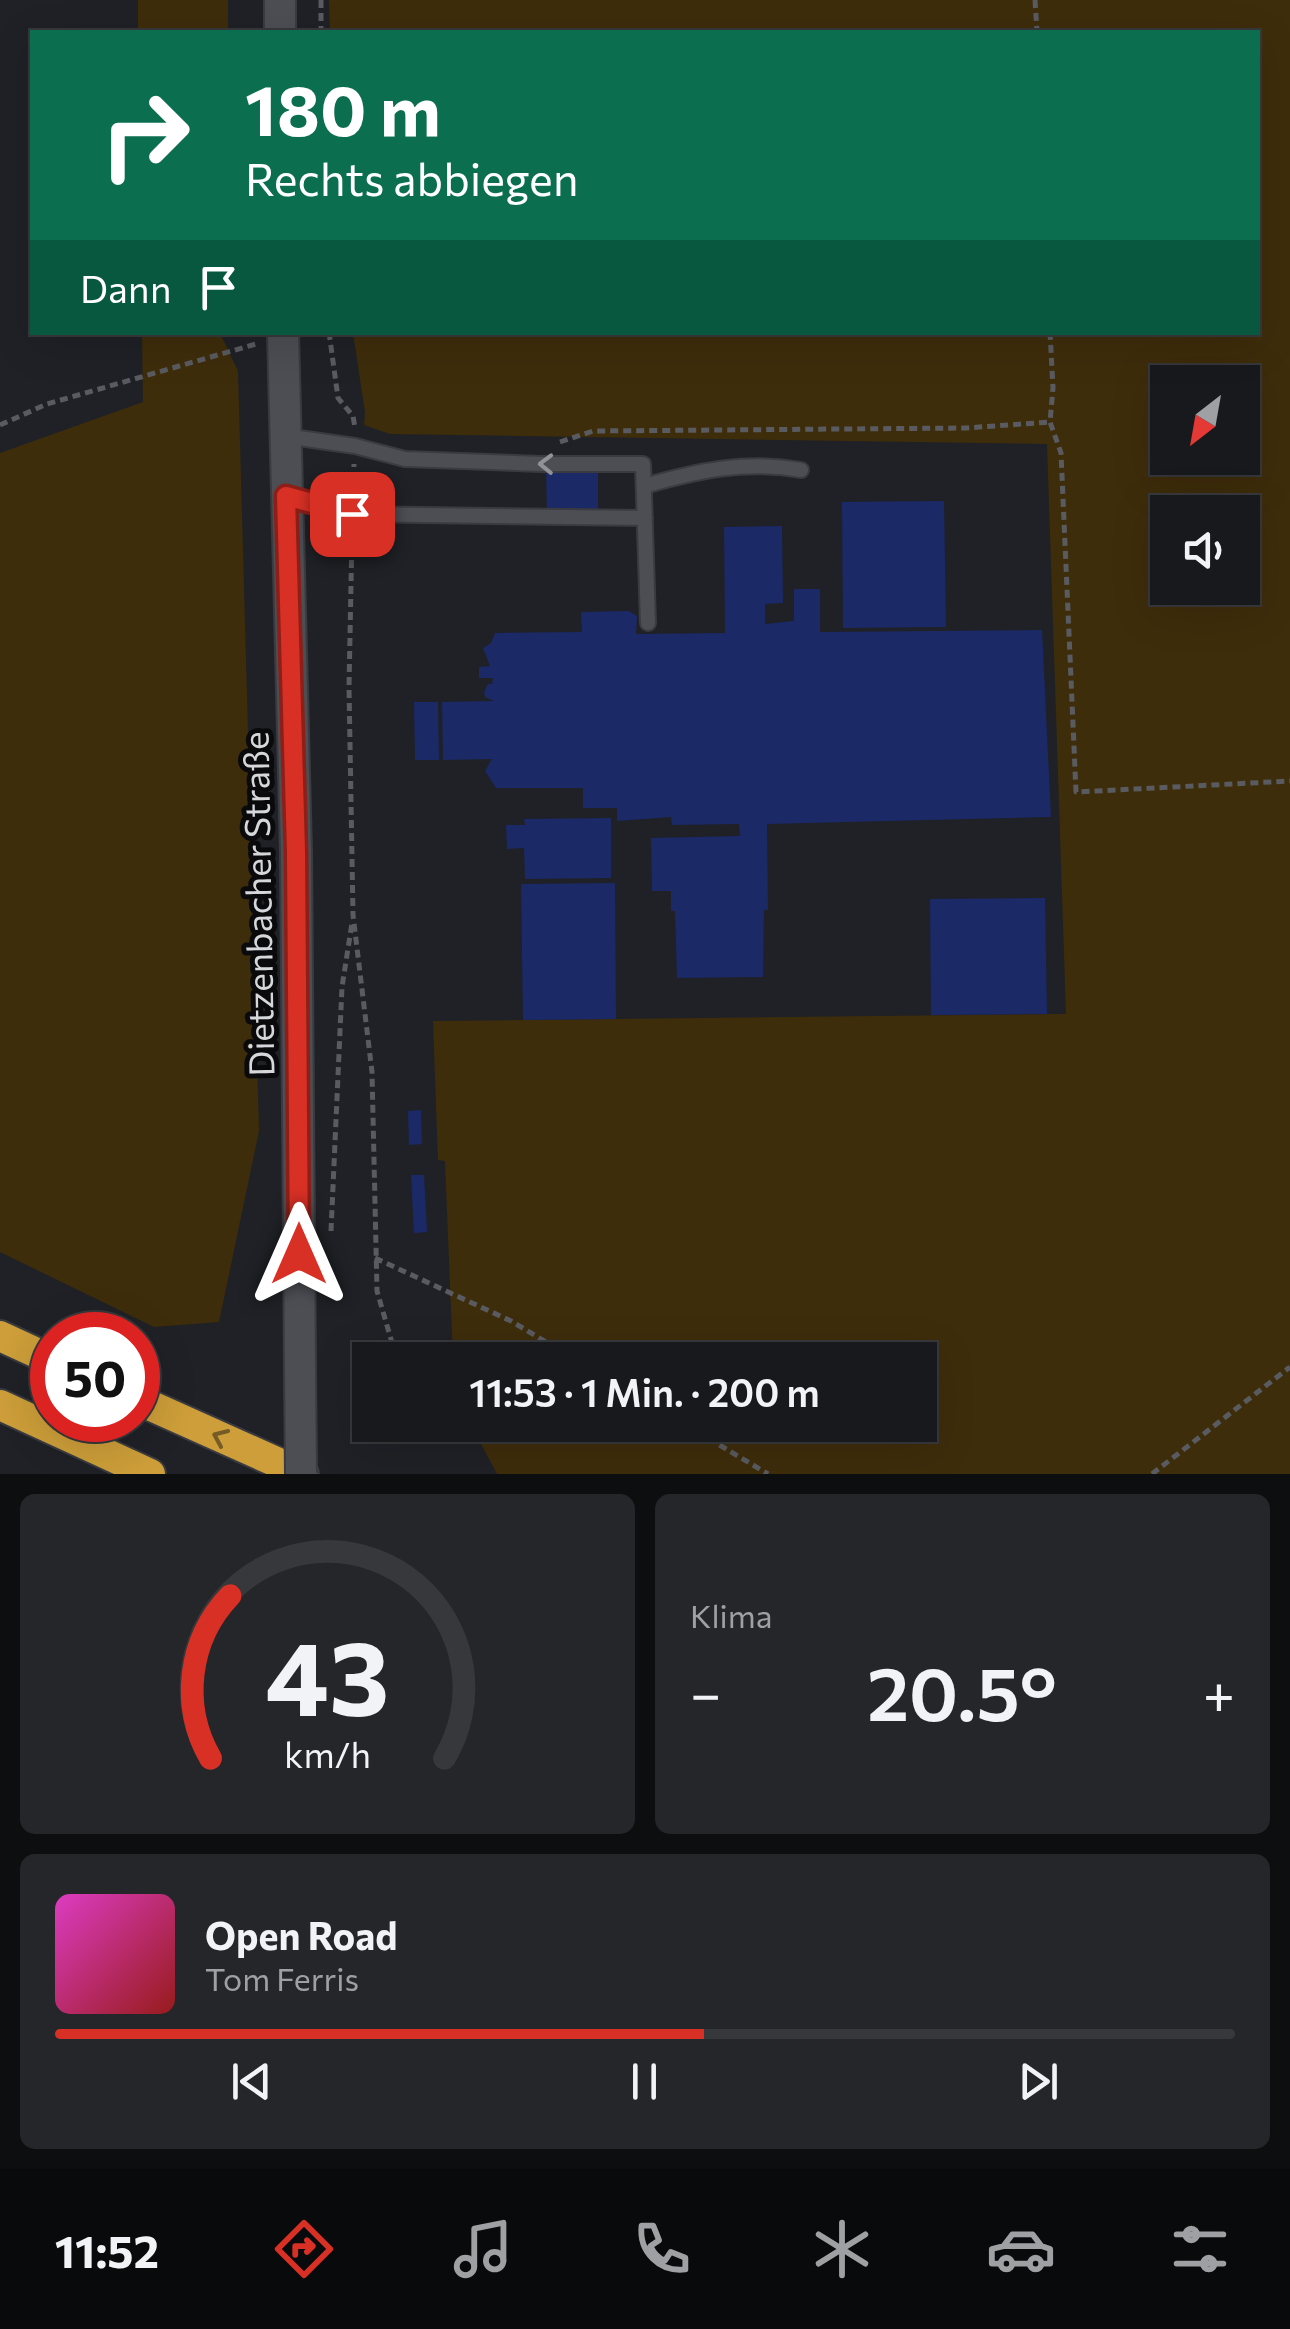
<!DOCTYPE html>
<html lang="de">
<meta charset="utf-8">
<style>
:root{--surface:#17191c;--page:#242629;--text:#f1f3f6;--muted:#9ea0a3;--line:#36383b;--accent:#d93025}
body{margin:0;font-family:Commissioner,sans-serif;background:var(--page);color:var(--text);height:100vh;display:flex;flex-direction:column;font-size:38px;white-space:nowrap}
*{box-sizing:border-box;margin:0}
p{font-size:32px;color:var(--muted)}
.icon{flex:none;width:55px;height:55px;fill:none;stroke:currentColor;stroke-width:2;stroke-linecap:round;stroke-linejoin:round}
.map{position:relative;height:1474px;overflow:hidden}
.panel{display:flex;flex-direction:column;gap:20px;padding:20px;background:#0d0e0f;flex:1}
.panel>*{flex:none}
.guide{position:absolute;left:30px;top:30px;width:1230px;height:305px;border-radius:0px;box-shadow:0 10px 40px #0002,0 0 0 2px var(--line);background:#0b6e4f;color:#fff;overflow:hidden}
.needle{width:65px;rotate:211deg}
.controls{position:absolute;left:1150px;top:365px;display:grid;gap:20px}
.controls a{display:grid;place-items:center;width:110px;height:110px;border-radius:0px;background:var(--surface);box-shadow:0 10px 40px #0002,0 0 0 2px var(--line);font-size:50px}
.speed{position:absolute;left:30px;top:1312px;display:flex;gap:20px;font-size:50px;font-weight:700;text-align:center}
.speed>*{display:grid;place-content:center;width:130px;height:130px;border-radius:50%;background:var(--surface);box-shadow:0 10px 40px #0002,0 0 0 2px var(--line);line-height:1}
.speed .limit{border:15px solid #d22;background:#fff;color:#111}
.pin{position:absolute;display:grid;place-items:center;width:85px;height:85px;color:#fff;margin:-42px;border-radius:20px;box-shadow:0 5px 15px #0006}
.me{position:absolute;width:110px;margin:-55px;rotate:0deg;stroke-linejoin:round;filter:drop-shadow(0 0 8px #0008)}
.turn{display:flex;align-items:center;gap:35px;height:210px;padding:0 50px;font-size:45px}
.turn .icon{width:130px;height:130px;stroke-width:2.5}
.turn b{display:block;font-size:70px;line-height:85px}
.then{display:flex;align-items:center;height:95px;padding:0 50px;background:#0003;gap:20px;font-size:38px}
.big{font-size:75px;font-weight:600;line-height:1.1}
.panel .card{flex:1;display:flex;flex-direction:column;justify-content:center;gap:15px;min-width:0;padding:0 35px;border-radius:15px;background:var(--page)}
.panel .dial{align-items:center;gap:0}
.dial svg{height:260px;overflow:visible;fill:none;stroke:var(--line);stroke-width:7;stroke-linecap:round;text-anchor:middle}
.dial text{fill:var(--text);stroke:none}
.song{display:flex;align-items:center;gap:30px}
.cover{width:120px;height:120px;border-radius:15px;background:linear-gradient(135deg,hsl(310 70% 55%),hsl(0 70% 35%))}
.played{height:10px;border-radius:5px;background:linear-gradient(90deg,var(--accent) 55%,var(--line) 55%)}
.keys{display:flex;justify-content:space-around;direction:ltr}
.heat{display:flex;justify-content:space-between;align-items:center;font-size:55px;direction:ltr}
.panel .tiles{flex:1;display:grid;gap:20px;grid-template-columns:1fr 1fr}
.card:last-child{grid-column:span 2}
.trip{position:absolute;left:352px;top:1342px;width:585px;height:100px;border-radius:0px;background:var(--surface);box-shadow:0 10px 40px #0002,0 0 0 2px var(--line);font-weight:600;line-height:100px;text-align:center}
.menu{display:flex;height:160px;justify-content:space-around;align-items:center;background:#090a0b;color:var(--muted)}
.menu .icon{width:70px;height:70px}
.menu .on{color:var(--accent)}
.menu b{font-size:45px;color:var(--text)}
.map>svg:first-child{display:block}
.green{fill:#3e2d0b;fill-rule:evenodd}
.building{fill:#1b2967}
.lines{fill:none;stroke-linecap:round;stroke-linejoin:round}
.lane-casing{stroke:#3a3b40;stroke-width:18}
.secondary-casing{stroke:#3a3b40;stroke-width:34}
.highway-casing{stroke:#3a3b40;stroke-width:34}
.path{stroke:#595b60;stroke-width:5;stroke-dasharray:8 5;stroke-linecap:butt}
.lane{stroke:#4c4e54;stroke-width:14}
.secondary{stroke:#4c4e54;stroke-width:30}
.highway{stroke:#cd9e39;stroke-width:30}
.secondary-bridge-casing{stroke:#3a3b40;stroke-width:34;stroke-linecap:butt}
.secondary-bridge{stroke:#4c4e54;stroke-width:30}
.oneway{stroke:#919298}
.oneway2{stroke:#755b25}
.route-casing{stroke:#8d1f18;stroke-width:25}
.route{stroke:#d93025;stroke-width:18}
.labels{text-anchor:middle;dominant-baseline:central;stroke-width:10;stroke-linejoin:round;paint-order:stroke}
.street-label{font-size:35px;fill:#d6d7db;stroke:#0a0a0d}
</style>
<div class="map">
<svg width="1290" height="1474" viewBox="0 0 1290 1474">
<rect width="100%" height="100%" fill="#1f2126"/>
<!-- green -->
<path class="green" d="M138,0h90v32h-90z
M329,0h961v1474h-793l-26,-49h449v-65h-467l-8,-199 -7,-1 -5,-139 633,-7 -19,-570 -657,-10 -26,-9 1,-13 -12,-79 905,-1v-300h-928zM1168,382h74v76h-74zM1242,512v76h-74v-76z
M142,333h78l18,38 21,760 -40,191 -65,5 -154,-75v-799l143,-51z"/>
<!-- building -->
<path class="building" d="M546,465h52v51h-51z
M944,501l2,126 -103,1 -1,-126z
M782,526l1,77 -18,1v20l29,-3v-32h26v43l222,-2 9,187 -284,7 1,86h-4l-1,67 -86,1 -2,-67h-4v-20h-19l-1,-53 89,-2 -1,-12 -67,1 -1,-8 -54,4v-13h-34v-20h-87l-11,-17 7,-12 -49,1 -1,-58 52,-1 -9,-4 -1,-5 4,-8h4l1,-6h-14v-11l11,-1 -7,-18 8,-5 4,-10 87,-1 -1,-20 48,-1 8,5 -1,18 89,-1 -1,-106z
M414,702h24l1,58h-24z
M611,818v60l-86,1 -1,-31 -17,1 -1,-24h19l-1,-6z
M615,883l1,136 -93,1 -2,-136z
M1045,898l2,116 -116,1 -1,-116z
M421,1110l1,34 -13,1 -1,-34z
M411,1175h13l3,57 -13,1z"/>
<g class="lines">
<!-- lane casing -->
<g class="lane-casing">
<path id="lane" d="M285,436l70,10 50,13 136,5h102l5,159
M644,486c53,-15 101,-26 157,-16
M286,496l66,18 293,4"/>
</g>
<!-- secondary casing -->
<g class="secondary-casing">
<path id="secondary" d="M280,0v32
M283,332l13,520 4,516"/>
</g>
<!-- highway casing -->
<g class="highway-casing">
<path id="highway" d="M0,1336l52,24
M138,1400l165,74
M0,1405l150,69"/>
</g>
<!-- path -->
<path class="path" d="M321,0v32
M1035,0l2,32
M329,332l9,66 15,18 2,12
M1050,332l3,56 -3,34 11,31 15,339 214,-11
M0,425l47,-21 209,-60
M560,442l33,-11 373,-3 84,-6
M353,493l1,-29
M352,534l-3,153 4,228 19,157 5,219 20,69
M331,1231l11,-244 10,-64
M375,1258l136,63 65,39
M686,1425l82,49
M1152,1474l138,-107"/>
<!-- lane -->
<use href="#lane" class="lane"/>
<!-- secondary -->
<use href="#secondary" class="secondary"/>
<!-- highway -->
<use href="#highway" class="highway"/>
<!-- secondary-bridge casing -->
<g class="secondary-bridge-casing">
<path id="secondary-bridge" d="M300,1368l1,106"/>
</g>
<!-- secondary-bridge -->
<use href="#secondary-bridge" class="secondary-bridge"/>
</g>
<!-- one-way arrows -->
<defs><path id="oneway-chevron" d="M-2-3.5L2.5 0L-2 3.5" fill="none" stroke-width="1.6" stroke-linecap="round" stroke-linejoin="round" transform="scale(2.5)"/></defs>
<use class="oneway" href="#oneway-chevron" transform="translate(546 464) rotate(-179)"/>
<use class="oneway2" href="#oneway-chevron" transform="translate(220 1437) rotate(-156)"/>
<g class="lines">
<!-- route casing -->
<g class="route-casing">
<path id="route" d="M299,1254l-3,-402 -10,-356 66,18"/>
</g>
<!-- route -->
<use href="#route" class="route"/>
</g>
<g class="labels">
<!-- street labels -->
<g class="street-label">
<text transform="translate(257 904) rotate(-91)">Dietzenbacher Straße</text>
</g>
</g>
</svg>
<div class="controls">
<a><svg class="needle" viewBox="-14 -14 28 28"><path d="M0-13l5 13h-10z" fill="#e53935"/><path d="M0 13l5-13h-10z" fill="#9ea0a3"/></svg></a>
<a><svg class="icon" aria-label="sound" viewBox="0 0 24 24"><path d="M4 9h4l5-4v14l-5-4H4zM17 9q2 3 0 6"/></svg></a>
</div>
<div class="speed"><div class="limit">50</div></div>
<div class="pin" style="left:352px;top:514px;background:#d93025"><svg class="icon" aria-label="arrive" viewBox="0 0 24 24"><path d="M6 21V4h12l-3 4 3 4H6"/></svg></div>
<svg class="me" style="left:299px;top:1254px" viewBox="-20 -20 40 40"><path d="M0-17L14 15 0 8-14 15z" fill="#d93025" stroke="#fff" stroke-width="4"/></svg>
<div class="trip">11:53 · 1 Min. · 200 m</div>
<div class="guide">
<div class="turn"><svg class="icon" aria-label="right" viewBox="0 0 24 24"><path d="M7 20v-9h11M14 6l5 5-5 5"/></svg><div><b>180 m</b>Rechts abbiegen</div></div>
<div class="then">Dann<svg class="icon" aria-label="arrive" viewBox="0 0 24 24"><path d="M6 21V4h12l-3 4 3 4H6"/></svg></div>
</div>
</div>
<section class="panel">
<div class="tiles">
<div class="card dial"><svg viewBox="0 0 100 80">
<path d="M14 69A42 42 0 1 1 86 69"/>
<path d="M14 69A42 42 0 0 1 20 19" stroke="#d93025"/>
<text x="50" y="56" font-size="32" font-weight="700">43</text>
<text x="50" y="72" font-size="11">km/h</text>
</svg></div>
<div class="card"><p>Klima</p>
<div class="heat"><a>−</a><b class="big">20.5°</b><a>+</a></div>
</div>
<div class="card">
<div class="song"><i class="cover"></i><div><b>Open Road</b><p>Tom Ferris</p></div></div>
<div class="played"></div>
<div class="keys"><svg class="icon" aria-label="previous" viewBox="0 0 24 24"><path d="M18 5L8 12l10 7zM5 5v14"/></svg><svg class="icon" aria-label="pause" viewBox="0 0 24 24"><path d="M8 5v14M16 5v14"/></svg><svg class="icon" aria-label="next" viewBox="0 0 24 24"><path d="M6 5l10 7-10 7zM19 5v14"/></svg></div>
</div>
</div>
</section>
<nav class="menu">
<b>11:52</b>
<svg class="icon on" aria-label="directions" viewBox="0 0 24 24"><path d="M12 3l9 9-9 9-9-9zM9 14v-3h6M13 9l2 2-2 2"/></svg>
<svg class="icon" aria-label="music" viewBox="0 0 24 24"><path d="M9 18V5l10-2v13"/><circle cx="6" cy="18" r="3"/><circle cx="16" cy="16" r="3"/></svg>
<svg class="icon" aria-label="phone" viewBox="0 0 24 24"><path d="M5 4h4l2 5-3 2q2 4 5 5l2-3 5 2v4C11 20 4 13 5 4z"/></svg>
<svg class="icon" aria-label="climate" viewBox="0 0 24 24"><path d="M12 3v18M4 7l16 10M4 17L20 7"/></svg>
<svg class="icon" aria-label="car" viewBox="0 0 24 24"><path d="M5 17H2v-5l4-1 3-4h7l3 4 3 1v5h-3M9 17h6M6 11h13"/><circle cx="7" cy="17" r="2"/><circle cx="17" cy="17" r="2"/></svg>
<svg class="icon" aria-label="filters" viewBox="0 0 24 24"><path d="M4 7h16M4 17h16"/><circle cx="9" cy="7" r="2"/><circle cx="15" cy="17" r="2"/></svg>
</nav>
